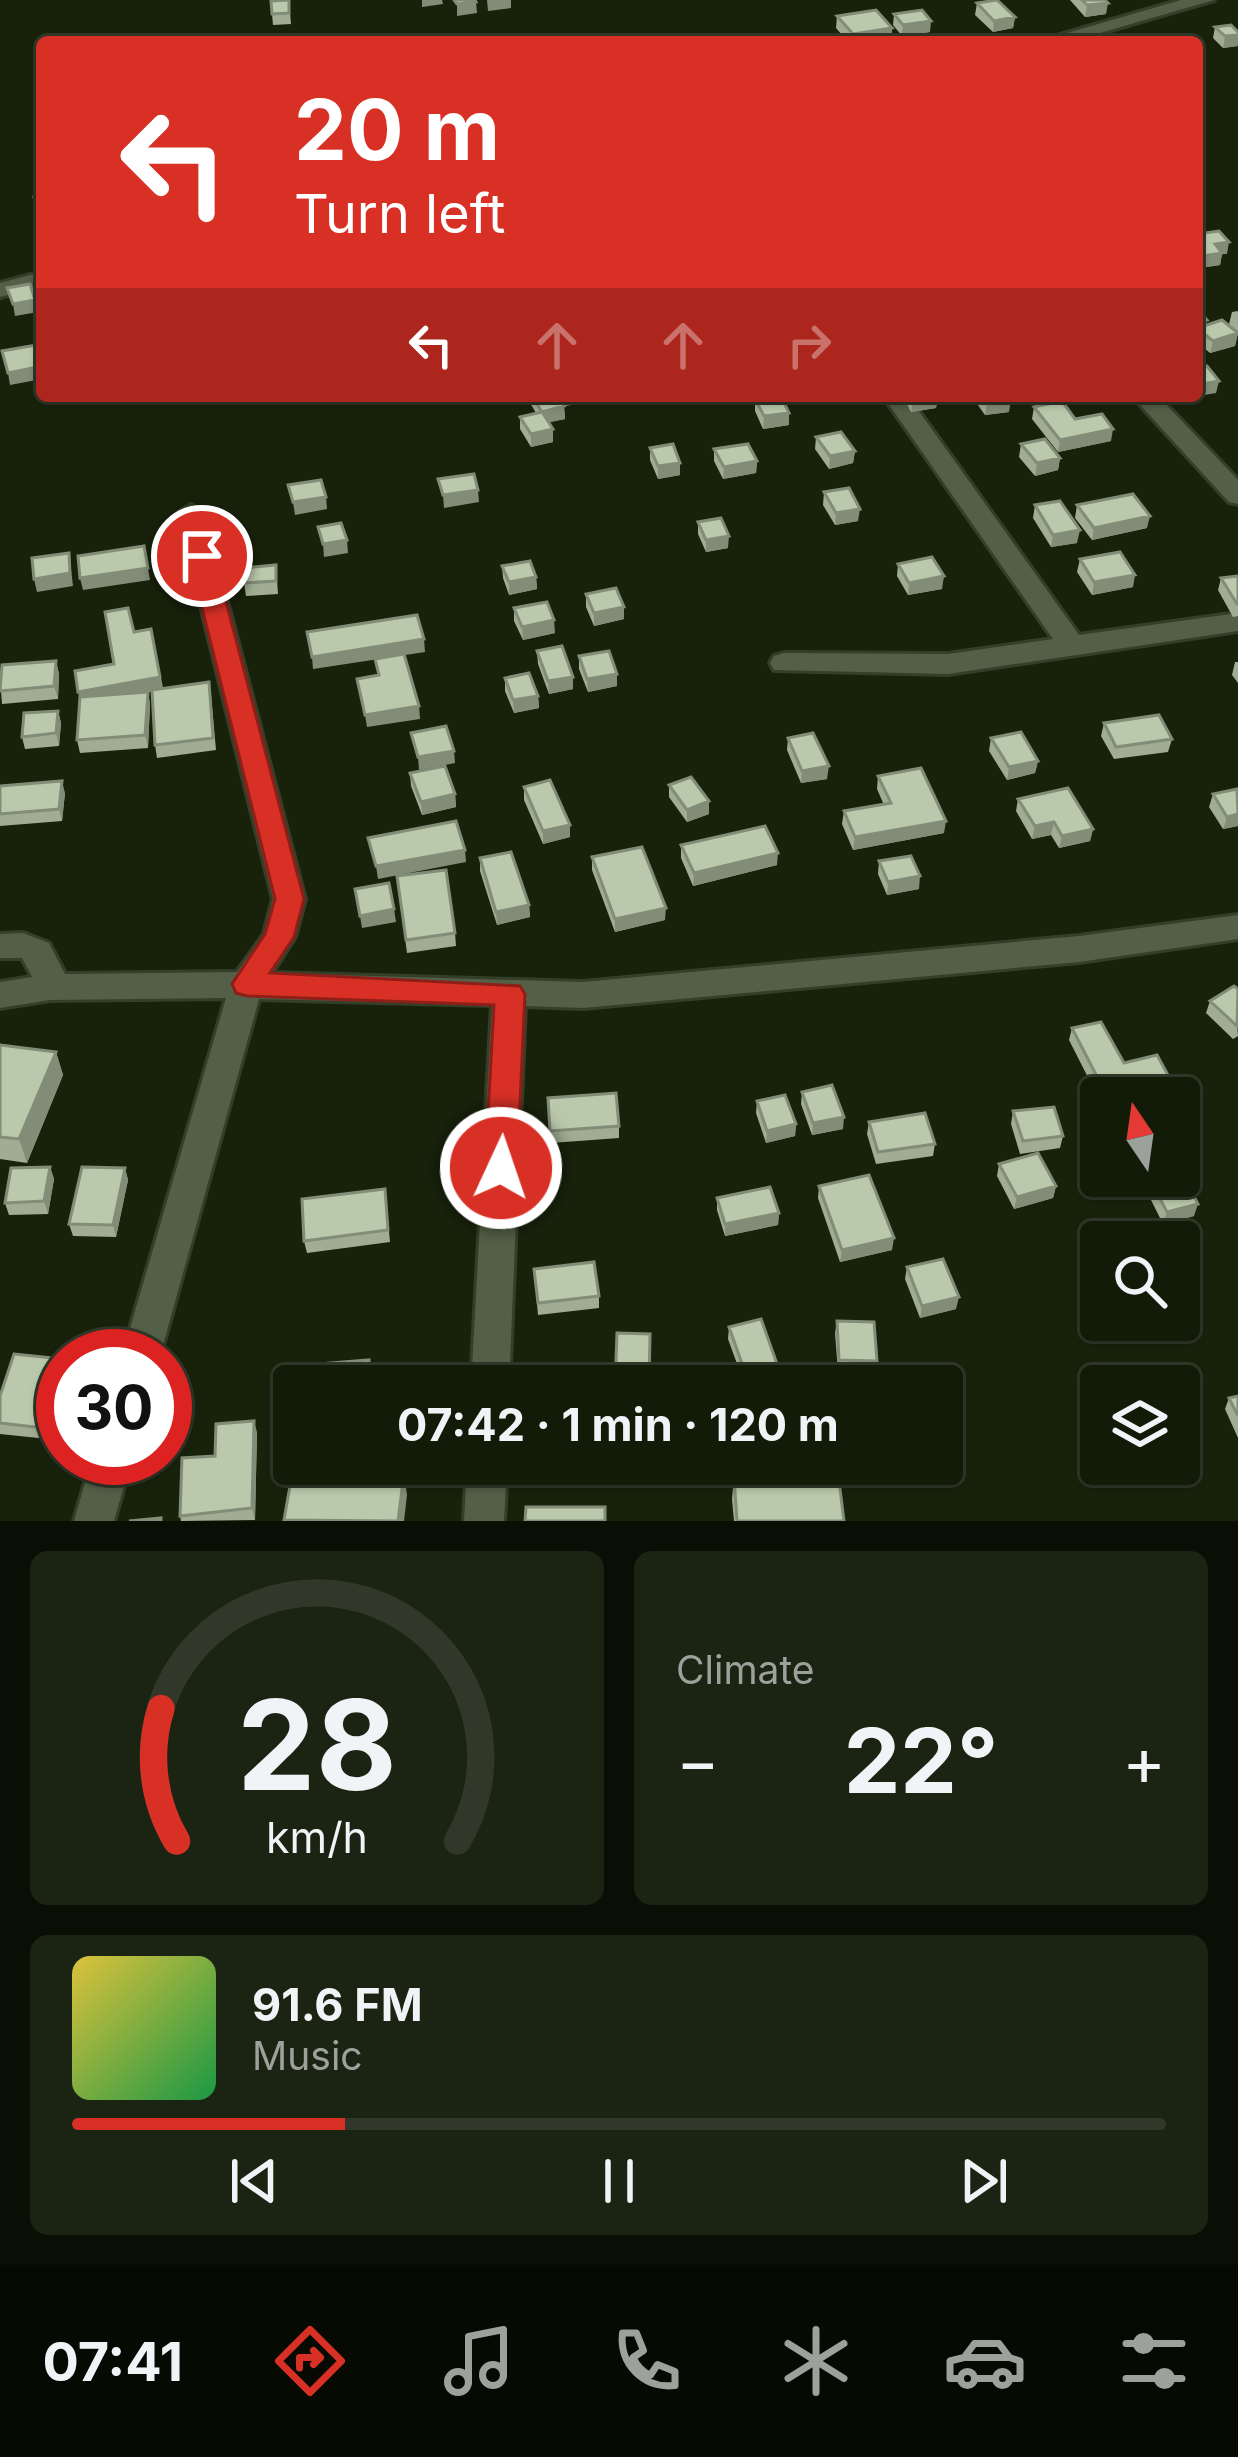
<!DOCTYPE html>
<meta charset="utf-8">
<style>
:root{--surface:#121a08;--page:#1b2312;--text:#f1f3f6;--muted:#9ca19c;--line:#313829;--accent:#d93025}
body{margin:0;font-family:Inter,sans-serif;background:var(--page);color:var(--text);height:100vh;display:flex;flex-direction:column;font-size:45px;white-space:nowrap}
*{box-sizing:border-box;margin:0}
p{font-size:39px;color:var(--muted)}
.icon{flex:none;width:66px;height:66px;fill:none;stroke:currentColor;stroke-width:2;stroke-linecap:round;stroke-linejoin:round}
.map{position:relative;height:1521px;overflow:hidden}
.sheet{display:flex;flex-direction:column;gap:30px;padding:30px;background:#0a0e04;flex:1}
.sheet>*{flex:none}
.guide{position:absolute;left:36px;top:36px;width:1167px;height:366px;border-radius:12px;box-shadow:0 3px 9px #0004,0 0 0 3px var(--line);background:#d93025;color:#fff;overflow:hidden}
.needle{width:78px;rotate:347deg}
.tools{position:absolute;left:1080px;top:1077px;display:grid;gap:24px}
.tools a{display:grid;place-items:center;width:120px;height:120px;border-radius:12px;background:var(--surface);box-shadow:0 3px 9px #0004,0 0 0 3px var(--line);font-size:60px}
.speed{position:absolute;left:36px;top:1329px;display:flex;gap:24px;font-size:60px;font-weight:700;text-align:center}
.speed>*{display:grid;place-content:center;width:156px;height:156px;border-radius:50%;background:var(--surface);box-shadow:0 3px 9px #0004,0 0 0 3px var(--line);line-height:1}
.speed .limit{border:18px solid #d22;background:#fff;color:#111}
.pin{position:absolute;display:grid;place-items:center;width:102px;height:102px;color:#fff;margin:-51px;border:6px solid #fff;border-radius:50%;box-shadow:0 3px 12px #0007}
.me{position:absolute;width:132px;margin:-66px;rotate:3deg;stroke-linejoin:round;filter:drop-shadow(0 0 9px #0008)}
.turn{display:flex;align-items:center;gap:42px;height:252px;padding:0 60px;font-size:54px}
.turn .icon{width:156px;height:156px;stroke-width:2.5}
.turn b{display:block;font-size:84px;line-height:102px}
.lanes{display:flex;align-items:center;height:114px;padding:0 60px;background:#0003;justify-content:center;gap:60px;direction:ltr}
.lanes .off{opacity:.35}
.big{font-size:90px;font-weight:700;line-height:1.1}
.sheet .card{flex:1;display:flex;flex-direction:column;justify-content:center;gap:18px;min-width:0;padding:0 42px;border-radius:18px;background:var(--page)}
.sheet .dial{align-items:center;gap:0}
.dial svg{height:312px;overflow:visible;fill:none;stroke:var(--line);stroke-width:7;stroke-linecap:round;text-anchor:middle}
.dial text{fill:var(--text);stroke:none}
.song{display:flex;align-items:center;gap:36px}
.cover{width:144px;height:144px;border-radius:18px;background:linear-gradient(135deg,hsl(50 70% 55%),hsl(140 70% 35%))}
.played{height:12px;border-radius:6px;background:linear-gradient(90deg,var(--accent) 25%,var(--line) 25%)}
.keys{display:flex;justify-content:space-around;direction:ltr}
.heat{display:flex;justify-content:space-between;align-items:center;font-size:66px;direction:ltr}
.sheet .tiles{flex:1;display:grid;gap:30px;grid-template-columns:1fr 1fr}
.card:last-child{grid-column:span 2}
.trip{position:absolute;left:273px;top:1365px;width:690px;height:120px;border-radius:12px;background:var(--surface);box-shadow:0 3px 9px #0004,0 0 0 3px var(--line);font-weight:700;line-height:120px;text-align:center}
.tab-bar{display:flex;height:192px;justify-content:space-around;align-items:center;background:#070a03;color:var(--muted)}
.tab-bar .icon{width:84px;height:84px}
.tab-bar .on{color:var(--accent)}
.tab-bar b{font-size:54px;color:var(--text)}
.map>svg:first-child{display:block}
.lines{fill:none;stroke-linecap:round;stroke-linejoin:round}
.minor-casing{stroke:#343e28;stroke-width:6}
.minor{fill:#535f47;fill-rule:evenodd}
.wall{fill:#a0ad93}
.shaded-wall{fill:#828d78}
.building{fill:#bac9ab;stroke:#828d78;stroke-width:3}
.route{fill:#d93025;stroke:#8d1f18;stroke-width:3}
</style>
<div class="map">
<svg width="1238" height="1521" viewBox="0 0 1238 1521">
<rect width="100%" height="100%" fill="#18220b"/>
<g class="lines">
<!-- minor casing -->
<g class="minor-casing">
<path id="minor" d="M1181,0h33l-145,42h-33z
M42,272v14l-42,11v-14z
M883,396h25l171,239 159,-22v18l-290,43 -174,-4 -4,-7 4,-7 10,-3 164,1 105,-15z
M1132,396h26l80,84v24l-9,-2z
M191,505l13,8 101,386 -10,38 -23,36 311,9 496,-46 159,-21v24l-159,23 -496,46 -58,-2 -16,380h-38l21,-381 -233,-6 -99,357h-38l104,-358 -176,2 -50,8v-26l32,-5 -10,-19h-22v-24l23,-1 26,10 16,31 172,-2 27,-38 9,-35 -95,-386z
M92,1458h40l-18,63h-40z
M467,1464h40l-3,57h-40z"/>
</g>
<!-- minor -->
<use href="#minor" class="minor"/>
</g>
<!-- wall -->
<path class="wall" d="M289,0l2,24 -18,1 -1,-11z
M1070,0h35l1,14 -21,3z
M977,3l38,14 -2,11 -20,4 -18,-17z
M894,14l36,18 -28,4 -9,-11z
M837,16l55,12 -1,11 -17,3h-26l-12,-14z
M1215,27l23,5v14l-15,2 -10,-10z
M1197,225l30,29h-5l-2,11 -20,3 -3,-3z
M1197,308l10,12 -1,4 32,9 -3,13 -25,7 -13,-11z
M1238,311v22l-9,-9 3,-12z
M526,396h57l1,6 -20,4 1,13 -17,3 5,7v13l-22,5 -11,-18v-12l16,-4z
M903,396h35l-2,12 -25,4z
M976,396h33v16l-24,3 -10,-14z
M755,399l34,14v12l-26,4 -8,-18z
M1034,407l41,12 36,22 -53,11 -26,-33z
M816,437l39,14 -2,12 -24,6 -14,-20z
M1021,444l39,14 -2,12 -23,6 -16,-19z
M650,448l30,15v12l-22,4 -8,-19z
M714,449l43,12 -1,12 -33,6 -9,-18z
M824,492l34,29 -23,4 -12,-20z
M1035,505l42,38 -26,4 -18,-29z
M1077,505l70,23 -55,12 -17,-22z
M698,522l30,26 -22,4 -8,-18z
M1080,559l53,28 -41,8 -15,-23z
M898,564l44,25 -34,6 -11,-19z
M276,565l2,29 -32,2 -2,-13z
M502,566l34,11 1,12 -28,6 -6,-17z
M1238,576v40l-5,1 -15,-27 3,-12z
M586,594l38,13v12l-30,7 -8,-19z
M514,608l41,25 -32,7 -9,-19z
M151,629l12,59 48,7 5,55 -59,8 -2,-13 -3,-53h-4l2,12 -2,44 -68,5 -3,-13 37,-76 20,-32z
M537,651l36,38 -24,5 -11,-30z
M579,656l38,30 -29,6 -9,-23z
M56,661l3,13 -1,25 -56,5 -2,-26z
M1235,662h3v21l-6,-8z
M505,678l33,18 1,12 -25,5 -9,-22z
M58,711l3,12 -2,23 -34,3 -3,-12z
M1104,723l68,16 -4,13 -54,7 -13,-23z
M788,738l39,41 -26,4 -14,-33z
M991,738l47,23 -3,12 -28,7 -18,-29z
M410,773l45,21 1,13 -34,8 -11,-29z
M878,776l66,57 -91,17 -11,-26 2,-13 40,-6 -7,-16z
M669,785l40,16v13l-22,8 -18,-25z
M0,786l65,7 -3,28 -62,5z
M524,787l46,50 -27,7 -19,-44z
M1238,791v35l-15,3 -14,-22 4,-13z
M1018,799l75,30 -3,12 -31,7 -8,-13 -19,4 -16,-28z
M681,845l96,20 -84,21 -12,-28z
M592,857l73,63 -50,12 -23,-62z
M480,858l49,47 1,12 -33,8 -17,-54z
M879,861l40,28 -32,6 -9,-21z
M397,876l58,57 1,13 -49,7z
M1234,986l4,50 -5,3 -27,-26 4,-12z
M1101,1022l23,41 33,-8 29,53 -4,12 -3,1v-23h-78v5l-32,-63 3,-12z
M0,1045l56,7 7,23 -36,88 -27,-4z
M802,1092l41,37 -31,6 -11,-31z
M548,1098l71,28v12l-68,5z
M757,1101l39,23 -1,12 -29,7 -10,-30z
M1013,1111l50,25 -3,12 -40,6 -9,-30z
M869,1122l66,22 -2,12 -57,8 -9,-30z
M999,1164l57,22 -3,12 -39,11 -17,-33z
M50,1167l4,12 -6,35 -39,1 -4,-12z
M125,1168l3,12 -12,57 -43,-1 -4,-12z
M1139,1176h40l15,40 -31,8z
M819,1186l73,64 -52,12 -22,-64z
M385,1189l5,53 -83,11 -3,-12z
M717,1198l62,15 -1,12 -53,11 -8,-26z
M907,1267l49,42 -36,9 -15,-39z
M534,1269l65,27v12l-61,7z
M837,1321l40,40 -2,11h-37l-3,-39z
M729,1327l48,37 -1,11 -32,8 -16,-44z
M63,1359v31l-15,49 -48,-5v-38z
M1238,1396v42l-13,-29 4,-11z
M942,1428l6,30 -3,11 -37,3 -1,-8h35z
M257,1432l-2,88 -74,1 -1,-5 35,-60z
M768,1464h67l9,57h-110l-2,-22 2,-22 35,-1z"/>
<!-- shaded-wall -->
<path class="shaded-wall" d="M422,0h20l1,4 -21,3z
M487,0h24v8l-23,3z
M476,2l1,11 -20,3v-12z
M1108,3l-2,11 -21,3 2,-12z
M1015,17l-2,11 -20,4 1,-11z
M931,21l-1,11 -28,4 1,-11z
M892,28l-1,11 -17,3h-22l1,-8z
M1238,35v11l-15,2 2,-12z
M1229,242l-2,12h-5l-2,11 -20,3 3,-12 12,-12z
M35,300l3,12 -23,4 -2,-12z
M1238,333l-3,13 -25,7 3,-12z
M42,366v13l-32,6 -2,-12z
M1219,381l-3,12 -23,4 4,-1v-11z
M557,396h26l1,6 -26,6z
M938,396l-2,12 -25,4 2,-12z
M1011,399l-2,13 -24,3 2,-12z
M564,406l1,13 -23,5v-12z
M789,413v12l-26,4 1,-13z
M553,429v13l-22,5v-13z
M1113,429l-2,12 -53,11 2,-12z
M855,451l-2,12 -24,6 1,-13z
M1060,458l-2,12 -23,6 2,-13z
M757,461l-1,12 -33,6 1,-12z
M680,463v12l-22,4v-13z
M478,490l1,12 -35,6 -1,-13z
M326,497l1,12 -32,6 -2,-13z
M860,509l-2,12 -23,4 1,-12z
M1150,516l-3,12 -55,12 2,-12z
M1080,530l-3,13 -26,4 2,-12z
M729,536l-1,12 -22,4v-12z
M347,540l1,13 -24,4 -1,-13z
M144,546l6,34 -67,10 -3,-12z
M69,553l4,33 -36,6 -3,-13z
M1135,575l-2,12 -41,8 2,-13z
M944,576l-2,13 -34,6 1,-12z
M536,577l1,12 -28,6v-13z
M624,607v12l-30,7v-13z
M554,620l1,13 -32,7 -1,-13z
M424,639l1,13 -112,17 -1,-12z
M56,661l3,13 -1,25 -4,-13z
M617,674v12l-29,6 -1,-13z
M160,677l3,13 -15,2 2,12 -2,44 -3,-13 -64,-30 -3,-13z
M573,677v12l-24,5 -1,-13z
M538,696l1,12 -25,5 -1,-13z
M419,706l1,13 -53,8 -2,-12z
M58,711l3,12 -2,23 -3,-13z
M454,751l1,12 -36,7 -1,-13z
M1038,761l-3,12 -28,7 2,-13z
M829,766l-2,13 -26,4 1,-12z
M62,781l3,12 -3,28 -3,-12z
M455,794l1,13 -34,8 -1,-13z
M709,801v13l-22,8v-12z
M1238,814v12l-15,3 4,-12z
M946,821l-2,12 -91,17 2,-13z
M1054,822l-3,13 -19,4 3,-13z
M570,825v12l-27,7v-13z
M1093,829l-3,12 -31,7 3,-12z
M465,850l1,12 -88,17 -2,-13z
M778,853l-1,12 -84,21 1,-13z
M920,876l-1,13 -32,6 1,-13z
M529,905l1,12 -33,8 -1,-13z
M666,908l-1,12 -50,12v-13z
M394,909l2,13 -34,6 -2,-12z
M56,1052l7,23 -36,88 -8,-24z
M1186,1108l-4,12 -3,1v-11z
M844,1117l-1,12 -31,6 1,-12z
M796,1124l-1,12 -29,7 1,-12z
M50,1167l4,12 -6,35 -4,-13z
M125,1168l3,12 -12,57 -3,-12z
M1056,1186l-3,12 -39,11 3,-12z
M1198,1204l-4,12 -31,8 4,-12z
M779,1213l-1,12 -53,11v-12z
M894,1238l-2,12 -52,12 2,-12z
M959,1297l-3,12 -36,9 2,-12z
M777,1364l-1,11 -32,8 1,-11z
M63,1365v25l-15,49 -4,-11z
M254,1421l3,11 -2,88 -3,-12z
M404,1473l3,22 -3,26h-6z"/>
<!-- building -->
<path class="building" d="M289,0v13l-17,1 -1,-13z
M454,0h21l1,2 -19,2z
M997,0l18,17 -21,4 -17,-18z
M1082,0h23l3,3 -21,2z
M876,10l16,18 -39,6 -16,-18z
M922,10l9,11 -28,4 -9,-11z
M1231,25l7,7v3l-13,1 -10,-9z
M42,196v19l-4,1 -4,-19z
M1197,225l8,8 14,-2 10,11 -14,2 7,9 -19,3 -6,-6z
M30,284l5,16 -22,4 -6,-16z
M1197,308l10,12 -10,2z
M1222,320l16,13 -25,8 -16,-13z
M42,344v22l-34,7 -6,-22z
M1207,366l12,15 -22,4v-17z
M532,396h26l6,10 -22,6z
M781,396l8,17 -25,3 -9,-17z
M910,396h27l-24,4z
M982,396h27l2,3 -24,4z
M1062,401l13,18 27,-5 11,15 -53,11 -26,-33z
M542,412l11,17 -22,5 -11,-17z
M841,432l14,19 -25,5 -14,-19z
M1045,439l15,19 -23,5 -16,-19z
M673,444l7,19 -22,3 -8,-18z
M748,444l9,17 -33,6 -10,-18z
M474,474l4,16 -35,5 -5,-16z
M321,480l5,17 -33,5 -5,-17z
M849,488l11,21 -24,4 -12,-21z
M1133,494l17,22 -56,12 -17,-23z
M1060,501l20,29 -27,5 -18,-30z
M721,518l8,18 -23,4 -8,-18z
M341,523l6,17 -24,4 -5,-17z
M144,546l4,22 -68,10 -2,-22z
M1120,552l15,23 -41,7 -14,-23z
M69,553l1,20 -36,6 -2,-21z
M932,557l12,19 -35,7 -11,-19z
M530,561l6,16 -27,5 -7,-16z
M276,565v16l-32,2v-15z
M1238,576v28h-1l-16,-26z
M616,588l8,19 -30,6 -8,-19z
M547,602l7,18 -32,7 -8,-19z
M128,608l6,24 17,-3 9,48 -82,15 -3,-21 39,-7 -9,-52z
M417,615l7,24 -112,18 -5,-25z
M562,646l11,31 -25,4 -11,-30z
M609,651l8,23 -30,5 -8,-23z
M404,654l15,52 -54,9 -8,-36 22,-4 -4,-16z
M56,661l-2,25 -54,5 2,-26z
M529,673l9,23 -25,4 -8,-22z
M209,682l4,56 -58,7 -3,-55z
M148,692l-3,43 -68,5 3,-43z
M58,711l-2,22 -34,4 2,-24z
M1159,715l13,24 -56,8 -12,-24z
M446,726l8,25 -36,6 -7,-24z
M1021,732l17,29 -29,6 -18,-29z
M813,733l16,33 -27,5 -14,-33z
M445,766l10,28 -34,8 -11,-29z
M921,768l25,53 -91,16 -11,-26 47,-8 -13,-27z
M691,777l18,24 -22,9 -18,-25z
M550,780l20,45 -27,6 -19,-44z
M62,781l-3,28 -59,5v-28z
M1068,788l25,41 -31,7 -8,-14 -19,4 -17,-27z
M1237,789l1,25 -11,3 -14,-23z
M456,821l9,29 -89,16 -8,-28z
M765,826l13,27 -84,20 -13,-28z
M642,847l24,61 -51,11 -23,-62z
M511,852l18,53 -33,7 -16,-54z
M911,856l9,20 -32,6 -9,-21z
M446,870l9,63 -49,7 -9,-64z
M389,883l5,26 -34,7 -5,-27z
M1234,986l4,3 -1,37 -27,-25z
M1101,1022l23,41 33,-8 29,53 -7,2v-12h-71l-36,-70z
M0,1045l56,7 -37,87 -19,-2z
M832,1085l12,32 -31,6 -11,-31z
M616,1093l3,33 -69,5 -2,-33z
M785,1095l11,29 -29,7 -10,-30z
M1054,1107l9,29 -40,5 -10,-30z
M925,1113l10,31 -57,8 -9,-30z
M1038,1153l18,33 -39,11 -18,-33z
M50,1167l-6,34 -39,2 6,-35z
M82,1167l43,1 -12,57 -44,-1z
M1179,1168l19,36 -31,8 -19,-36h31z
M869,1175l25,63 -52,12 -23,-64z
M770,1187l9,26 -54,11 -8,-26z
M385,1189l3,41 -84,11 -2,-42z
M943,1259l16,38 -37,9 -15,-39z
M594,1262l5,34 -61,7 -4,-34z
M761,1319l16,45 -32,8 -16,-45z
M837,1321l37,1 3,39 -38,-1z
M617,1333l33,1 -1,52h-34z
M14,1354l49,5v6l-19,63 -44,-5v-27z
M369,1360v26h-49v-22z
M608,1377l1,9h-64z
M1238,1396v20l-9,-18z
M254,1421l-2,87 -72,8 2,-58 33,-2 1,-32z
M942,1428l6,30h-6z
M770,1464h65l1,9 -65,3z
M293,1469l111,4 -6,48 -114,-1z
M838,1473l6,48h-107l-3,-44z
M526,1507h79v14h-80z
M161,1518v3h-32z"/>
<!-- route -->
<path class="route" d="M202,548l12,8 90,343 -10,38 -24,36 250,13 5,8 -8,174 -5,10 -11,4 -11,-4 -5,-10 9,-163 -247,-9 -11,-3 -4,-9 33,-50 10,-35 -86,-343z"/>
</svg>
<div class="tools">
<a><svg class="needle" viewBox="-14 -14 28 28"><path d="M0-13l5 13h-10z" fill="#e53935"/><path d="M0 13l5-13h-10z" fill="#9ca19c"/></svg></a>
<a><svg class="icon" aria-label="search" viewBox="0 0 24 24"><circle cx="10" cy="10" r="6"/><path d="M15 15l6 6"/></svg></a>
<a><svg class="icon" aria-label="layers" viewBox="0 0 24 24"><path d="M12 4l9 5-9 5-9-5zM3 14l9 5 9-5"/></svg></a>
</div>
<div class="speed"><div class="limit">30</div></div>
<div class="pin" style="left:202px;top:556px;background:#d93025"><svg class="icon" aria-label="arrive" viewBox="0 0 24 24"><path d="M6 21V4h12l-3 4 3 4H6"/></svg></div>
<svg class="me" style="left:501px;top:1168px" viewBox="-20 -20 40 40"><circle r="17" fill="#d93025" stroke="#fff" stroke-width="3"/><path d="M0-11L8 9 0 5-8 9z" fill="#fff"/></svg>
<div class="trip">07:42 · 1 min · 120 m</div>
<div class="guide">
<div class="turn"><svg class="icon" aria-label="left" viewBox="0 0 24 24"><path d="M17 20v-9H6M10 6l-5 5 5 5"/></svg><div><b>20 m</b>Turn left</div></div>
<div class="lanes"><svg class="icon" aria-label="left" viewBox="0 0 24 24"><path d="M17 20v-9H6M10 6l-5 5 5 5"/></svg><svg class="icon off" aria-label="ahead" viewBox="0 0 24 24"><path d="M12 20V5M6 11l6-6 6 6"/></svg><svg class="icon off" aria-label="ahead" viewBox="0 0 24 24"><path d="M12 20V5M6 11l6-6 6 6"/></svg><svg class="icon off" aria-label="right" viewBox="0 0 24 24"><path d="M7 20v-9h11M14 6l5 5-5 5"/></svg></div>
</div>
</div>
<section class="sheet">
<div class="tiles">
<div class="card dial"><svg viewBox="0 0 100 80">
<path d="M14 69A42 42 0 1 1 86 69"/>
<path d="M14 69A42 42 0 0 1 10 35" stroke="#d93025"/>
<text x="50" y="56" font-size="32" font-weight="700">28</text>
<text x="50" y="72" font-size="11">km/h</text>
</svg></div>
<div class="card"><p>Climate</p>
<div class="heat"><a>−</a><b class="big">22°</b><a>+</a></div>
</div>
<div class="card">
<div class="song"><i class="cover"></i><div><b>91.6 FM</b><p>Music</p></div></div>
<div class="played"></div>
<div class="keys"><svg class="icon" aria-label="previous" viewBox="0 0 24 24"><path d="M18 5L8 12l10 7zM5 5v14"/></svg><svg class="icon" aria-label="pause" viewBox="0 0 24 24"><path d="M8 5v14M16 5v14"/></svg><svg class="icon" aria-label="next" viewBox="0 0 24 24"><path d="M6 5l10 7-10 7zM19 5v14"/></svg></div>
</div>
</div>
</section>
<nav class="tab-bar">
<b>07:41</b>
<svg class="icon on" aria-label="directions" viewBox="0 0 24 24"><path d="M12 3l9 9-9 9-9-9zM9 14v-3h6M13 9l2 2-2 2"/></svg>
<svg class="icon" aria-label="music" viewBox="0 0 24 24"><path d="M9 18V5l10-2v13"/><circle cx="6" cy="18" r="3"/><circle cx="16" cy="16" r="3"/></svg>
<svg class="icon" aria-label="phone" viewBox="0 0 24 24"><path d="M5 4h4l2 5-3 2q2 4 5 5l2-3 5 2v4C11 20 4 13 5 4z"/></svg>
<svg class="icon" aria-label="climate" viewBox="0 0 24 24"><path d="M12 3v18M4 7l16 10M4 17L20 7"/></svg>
<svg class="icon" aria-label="car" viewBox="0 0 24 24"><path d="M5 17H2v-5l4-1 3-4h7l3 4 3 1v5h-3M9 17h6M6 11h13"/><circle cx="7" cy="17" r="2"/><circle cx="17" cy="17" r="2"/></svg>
<svg class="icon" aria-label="filters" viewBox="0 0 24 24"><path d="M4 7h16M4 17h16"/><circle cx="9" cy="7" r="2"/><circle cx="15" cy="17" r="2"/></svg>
</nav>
